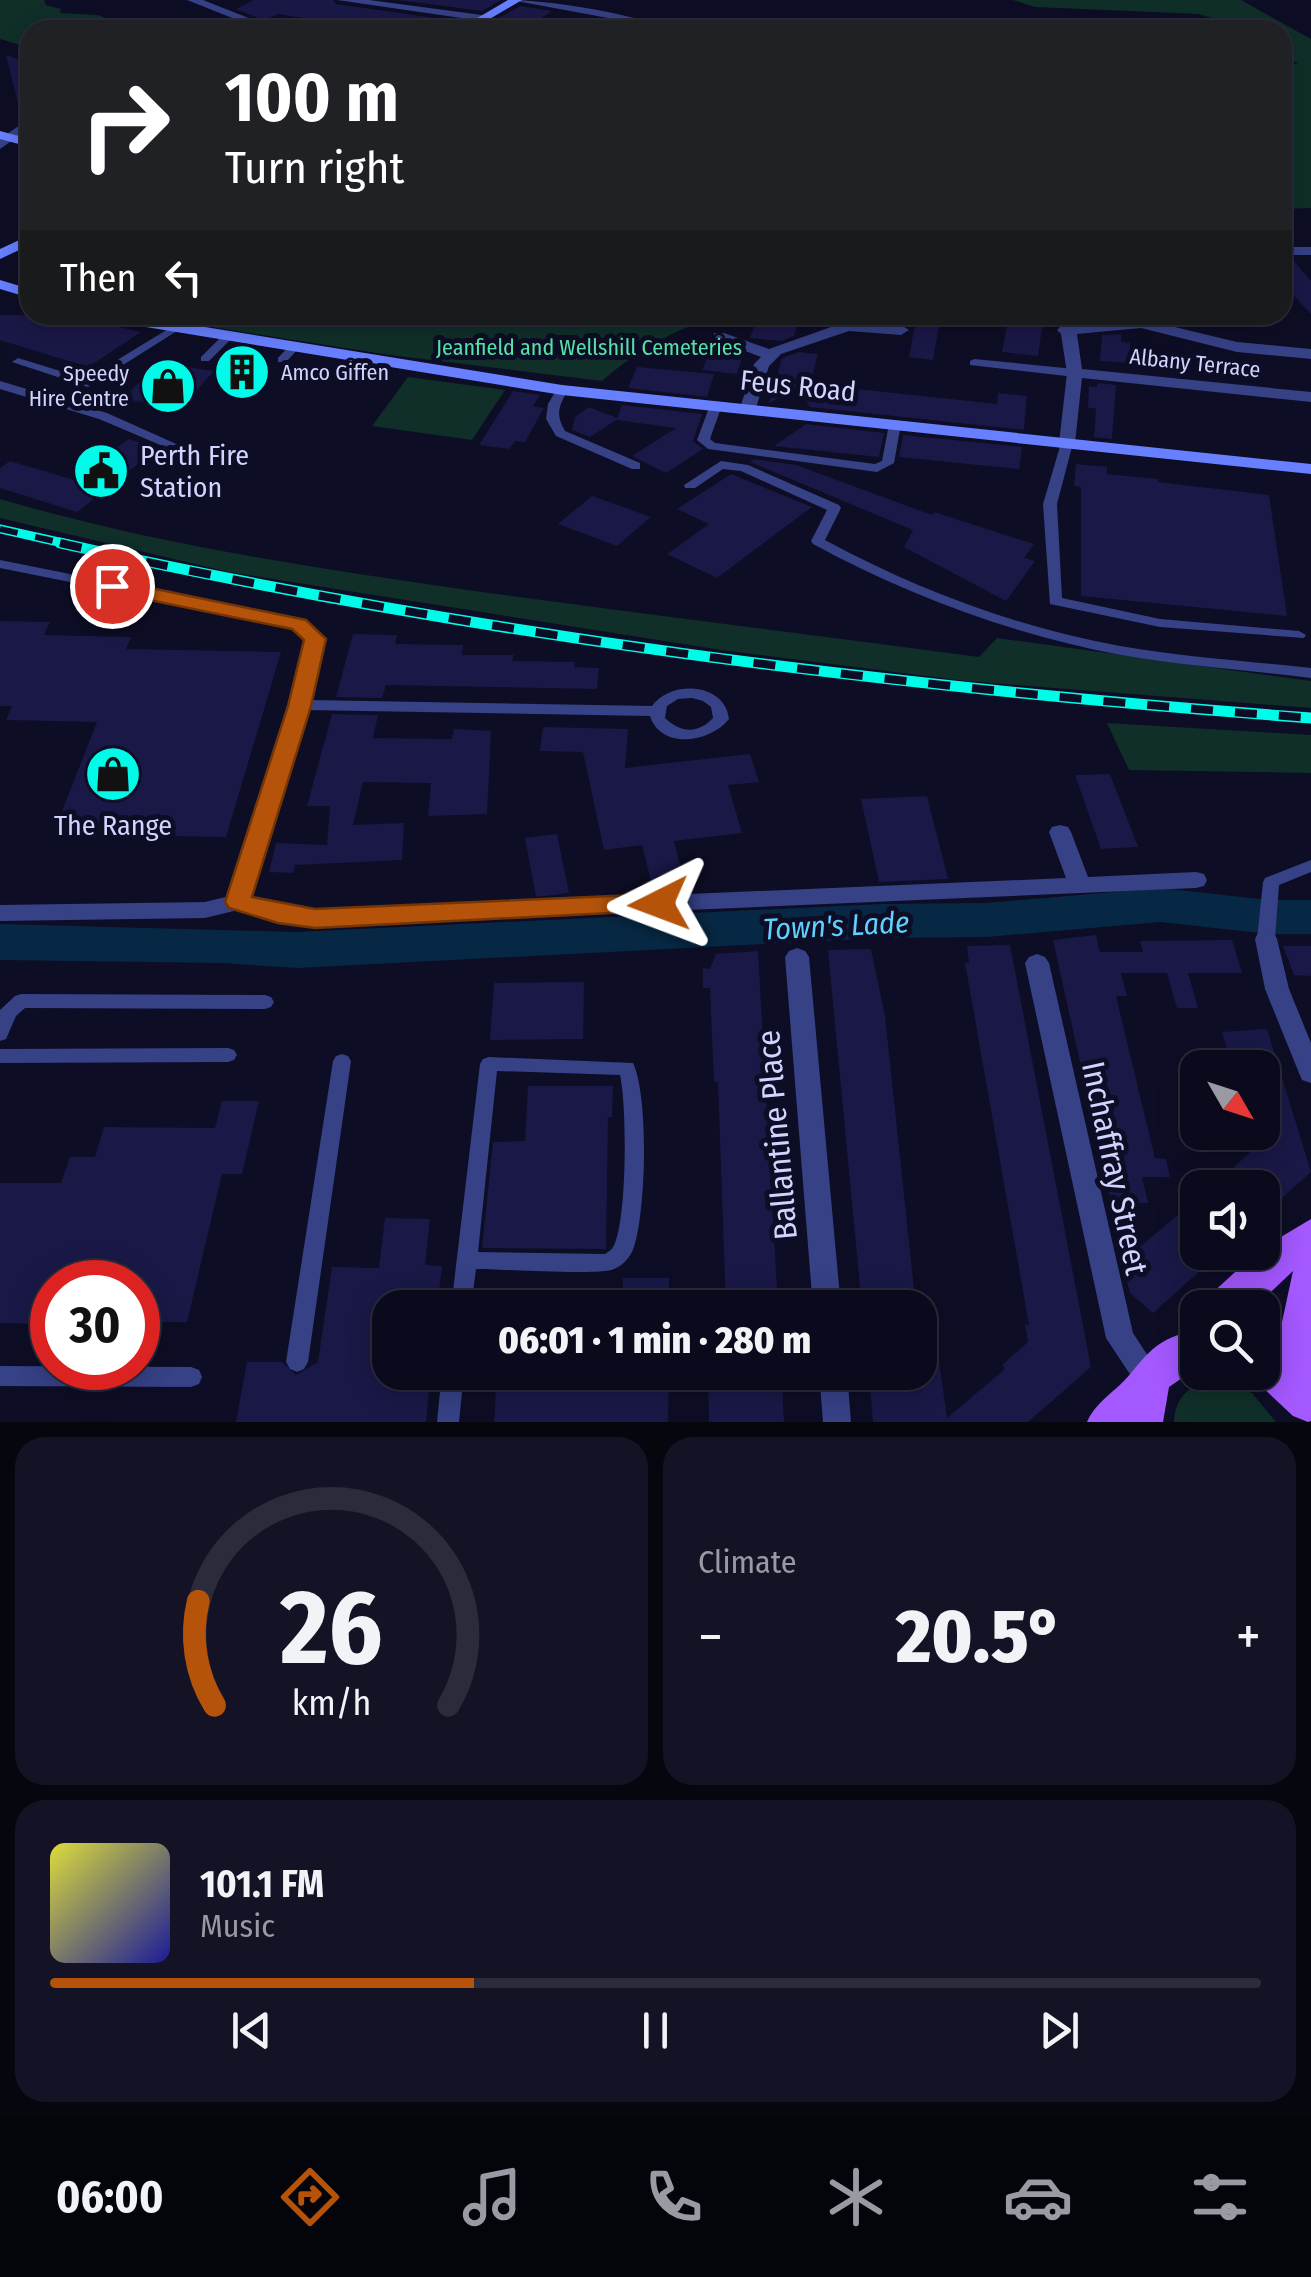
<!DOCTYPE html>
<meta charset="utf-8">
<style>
:root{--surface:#0a0a1c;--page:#131325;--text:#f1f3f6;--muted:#999aa3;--line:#2a2b3b;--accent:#b45309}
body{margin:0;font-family:"Fira Sans Condensed",sans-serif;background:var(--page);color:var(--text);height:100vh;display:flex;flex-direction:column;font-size:38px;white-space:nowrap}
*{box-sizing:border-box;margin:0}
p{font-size:32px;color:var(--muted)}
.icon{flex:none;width:55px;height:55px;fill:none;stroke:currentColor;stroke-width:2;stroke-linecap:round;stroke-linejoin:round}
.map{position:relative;height:1422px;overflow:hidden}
.side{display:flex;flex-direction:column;gap:15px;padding:15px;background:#06060f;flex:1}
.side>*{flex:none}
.top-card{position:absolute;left:20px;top:20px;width:1272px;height:305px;border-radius:30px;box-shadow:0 5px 25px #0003,0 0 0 2px var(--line);background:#202124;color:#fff;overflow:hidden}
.needle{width:65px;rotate:129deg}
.controls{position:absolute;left:1180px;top:1050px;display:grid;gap:20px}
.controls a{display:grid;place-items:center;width:100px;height:100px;border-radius:20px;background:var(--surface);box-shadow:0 5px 25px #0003,0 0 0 2px var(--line);font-size:50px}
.speed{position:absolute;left:30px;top:1260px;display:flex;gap:20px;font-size:50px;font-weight:700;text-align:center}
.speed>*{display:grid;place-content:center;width:130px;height:130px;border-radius:50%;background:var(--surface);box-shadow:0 5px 25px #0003,0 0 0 2px var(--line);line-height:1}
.speed .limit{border:15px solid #d22;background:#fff;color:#111}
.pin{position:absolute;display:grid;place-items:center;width:85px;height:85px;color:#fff;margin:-42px;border:5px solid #fff;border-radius:50%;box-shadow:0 2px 10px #0007}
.me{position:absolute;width:110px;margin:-55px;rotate:267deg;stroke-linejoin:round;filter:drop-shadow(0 0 8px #0008)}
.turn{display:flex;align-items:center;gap:35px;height:210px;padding:0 40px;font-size:45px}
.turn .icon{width:130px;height:130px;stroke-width:2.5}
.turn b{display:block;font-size:70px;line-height:85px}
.then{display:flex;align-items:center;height:95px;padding:0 40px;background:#0003;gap:20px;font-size:38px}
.big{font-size:75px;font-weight:800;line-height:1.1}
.side .tile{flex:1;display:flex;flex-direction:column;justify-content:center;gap:15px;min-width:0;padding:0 35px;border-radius:30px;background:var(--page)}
.side .dial{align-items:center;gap:0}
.dial svg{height:260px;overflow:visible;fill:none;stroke:var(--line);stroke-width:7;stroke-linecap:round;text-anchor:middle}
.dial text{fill:var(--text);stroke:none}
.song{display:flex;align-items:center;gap:30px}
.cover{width:120px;height:120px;border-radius:15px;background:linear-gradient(135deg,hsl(60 70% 55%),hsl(240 70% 35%))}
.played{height:10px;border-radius:5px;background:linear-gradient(90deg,var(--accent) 35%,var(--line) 35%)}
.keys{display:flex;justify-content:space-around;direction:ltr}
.heat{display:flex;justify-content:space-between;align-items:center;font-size:55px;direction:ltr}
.side .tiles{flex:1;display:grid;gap:15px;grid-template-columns:1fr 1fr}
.tile:last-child{grid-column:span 2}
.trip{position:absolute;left:372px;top:1290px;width:565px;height:100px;border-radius:30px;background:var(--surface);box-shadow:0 5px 25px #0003,0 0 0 2px var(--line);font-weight:800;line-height:100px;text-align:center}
.menu{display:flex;height:160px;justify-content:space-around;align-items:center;background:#04040b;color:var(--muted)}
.menu .icon{width:70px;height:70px}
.menu .active{color:var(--accent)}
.menu b{font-size:45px;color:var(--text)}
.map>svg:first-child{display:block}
.green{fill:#102f29}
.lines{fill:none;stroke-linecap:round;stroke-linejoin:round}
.river{fill:#072844;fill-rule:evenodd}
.building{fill:#1a1847}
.lane{fill:#364186;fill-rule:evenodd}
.street{fill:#364186;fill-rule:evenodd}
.secondary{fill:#687fff;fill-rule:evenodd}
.primary{fill:#a458ff;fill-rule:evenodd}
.rail-far1-casing{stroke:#00fce9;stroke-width:9}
.rail-casing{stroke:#00fce9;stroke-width:11}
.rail-far1{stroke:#0d0d25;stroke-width:6;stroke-dasharray:18;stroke-linecap:butt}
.rail{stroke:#0d0d25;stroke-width:8;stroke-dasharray:22;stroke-linecap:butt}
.route{fill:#b45309;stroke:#753606;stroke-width:2.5}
.labels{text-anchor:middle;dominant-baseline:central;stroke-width:10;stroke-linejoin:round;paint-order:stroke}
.far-park-label{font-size:22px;fill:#56e6a9;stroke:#0d0d25}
.far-street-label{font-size:22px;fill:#d1d4ff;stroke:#0d0d25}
.far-poi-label{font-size:22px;fill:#d1d4ff;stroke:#0d0d25;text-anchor:start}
.street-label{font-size:28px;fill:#d1d4ff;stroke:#0d0d25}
.poi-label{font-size:28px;fill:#d1d4ff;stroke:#0d0d25;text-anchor:start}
.water-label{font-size:30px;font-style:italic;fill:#5fd1ff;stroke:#0d0d25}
.near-street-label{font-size:32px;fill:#d1d4ff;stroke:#0d0d25}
</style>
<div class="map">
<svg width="1311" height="1422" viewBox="0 0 1311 1422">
<rect width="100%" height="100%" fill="#0d0d25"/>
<!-- green -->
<path class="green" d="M0,0h44l2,5 15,4 -1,4 38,2 25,10 26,3 -119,2v18l-30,-9z
M1013,0h228l70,39v169l-28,1v-145h15l-15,-10 -1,-24h-39l-3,-4 -42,-12 -163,-7z
M136,315h590c-49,12 -86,33 -124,66l-219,-27z
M408,377l97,13 -33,50 -100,-14z
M0,499c150,44 306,68 461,90 172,24 346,45 518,68l18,-19 314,43v27l-345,-27 -245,-31 -492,-78 -229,-54z
M1107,723l204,12v38l-182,-3z
M1216,1381l36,12 24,29h-102c1,-26 17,-39 42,-41z"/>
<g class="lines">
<!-- river -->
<path class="river" d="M1160,888l109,12h42v34h-42l-109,-12 -173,15 -106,1 -584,30 -75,-5 -222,-3v-36l297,8 584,-28 106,-1z"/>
</g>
<!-- building -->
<path class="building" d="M254,0h79l3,4 127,18 -10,8h-81l-93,-16 -16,6 -27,-11z
M398,0h103l-19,11z
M520,6l32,5 -30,19h-44z
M6,55l24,8v51l-8,5z
M1282,259h10l19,22v33l-29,-31z
M0,315h66l75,17 -53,35 -88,-27z
M758,315l41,3 -5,18 -13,5 -31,-3z
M1009,315h35l-6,41 -36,-4z
M916,318l24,3 -7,39 -24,-3z
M1121,334v8l9,1v20l-30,-2 2,-26z
M714,343l29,11 -6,20 -35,-4z
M799,352l19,2 -8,30 187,20 1,-11 29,3 -3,34 -214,-23 -12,-19 -29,15 13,-45z
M236,358l34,5 -21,24 -35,-6z
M158,363l56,8 -33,37 -58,-9z
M637,367l77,7 -7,23 -79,-9z
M1098,383l18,2 -4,54 -18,-2 2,-29h-8l1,-22 8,1z
M513,391l27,4 -7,11 11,2 -19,34 -10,-1 -6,8 -30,-4z
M622,405l80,9 -9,27 10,8 -37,24 -34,-17 44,-28 -60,-8 -26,17 -18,-7 3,-13 14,-10 28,11z
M806,424l78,9 -5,24 -105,-11z
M903,435l119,12 -3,22 -120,-12z
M129,439l29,9 -81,64 -77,-24v-20l10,-7 64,19z
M754,459l42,6 136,50 2,-3 100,32 -10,14 11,3 -29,40 -102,-54 9,-17 -163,-68z
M1076,464l31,3v7l51,5v3l111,13 18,121 -206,-20v-109l-7,-1z
M731,474l81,33 -95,71 -50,-24 42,-30 -32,-15z
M592,496l59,21 -34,29 -59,-22z
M0,621l50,1 -6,13 87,2 -5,12 155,3 -55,185 -173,-3 44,-112 -91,-2 6,-14h-12z
M353,634l44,1 -2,9 68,1 -1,10h52l-2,6 63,1 -1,5 25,1 -2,21 -211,-4 -4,13 -46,-1z
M332,714l46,1 -5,23 79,1 2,-10 37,2 -4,83 -59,2 3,-33 -68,-1 -10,43 51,-2 -2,37 -107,5 -2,8 -24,-1 7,-29 51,2 3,-39h-23z
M543,727l85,2 -3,39 125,-14 9,28 -31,3 14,48 -68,8 11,44 -32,4 -11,-44 -38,5 -21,-98 -43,-1z
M1110,774l28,73 -37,2 -26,-74z
M927,796l21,83 -69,3 -18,-83z
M557,834l12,59 -33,4 -11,-59z
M1096,935l4,17h43l-3,-11 92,-1 10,33h-54l10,35h-21l-10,-35h-46l6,23h-11l17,71 22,91 11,1 4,18h-28l6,26h-37l-58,-263z
M1010,945l81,422 -63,55h-155l-3,-35h15l-1,-12h36v-57h13l14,100 58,-49 -3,-4 26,-23 -3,-18 4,1 -64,-362h4l-2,-17z
M1283,946h28v30l-17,-1z
M871,949l14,67 31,292h-54l-34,-358z
M758,951l20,357h-52l-8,-226h-4l-4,-94h-7v-20l7,1 6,-15z
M584,982l-1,57 -93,1 4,-57z
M1267,1029l44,143 -49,44v-28h-51l45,-41 -4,-15h10v-64h-30l-10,-36z
M528,1086h85l-1,31h-4l-2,132 -124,-1 11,-106 32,-1z
M222,1101h37l-17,73h-20l-35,148h-49v-40l-78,-3 -8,3v23l-5,19 -47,-1v-140h61l9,-26h25l9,-30 111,1z
M1198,1198v54h23l-68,61 -23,-20 -8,-31z
M385,1218l45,1 -5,46 17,1 -5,42h-47v64h41l-5,50h-190l11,-60h35l14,13 22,-13 14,-95 47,1z
M623,1278h46v30h-22v-9h-24z
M519,1372h150l-1,50h-174l2,-33h22z
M717,1372h28v11h37l2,39h-75l-1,-39h10z"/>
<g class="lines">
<!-- lane -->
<path class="lane" d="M511,0c36,0 127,14 158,30h-13l-21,-7z
M173,326l4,1v4l-89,56 -76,-25 6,-4 68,21z
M226,335l4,1v4l-21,21h-8v-4l21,-21z
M293,345l6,3 -13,14h-8v-4l11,-12z
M368,356l4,2v4l-15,17h-8v-6l15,-15z
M974,359l101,10 6,4 -6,4 -105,-12v-4z
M0,381l107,32 94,42 -2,3h-8l-92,-39 -99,-30z
M562,386l6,4c-9,16 -13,23 -3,41l75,32v6h-8l-76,-33 -10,-17 2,-15 10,-17z
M716,401l6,4 -12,34 5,4 160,21 7,-3 7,-37 6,-4 4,1 2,3 -7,39 -17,9 -169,-23 -11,-9 13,-35z
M1067,439l6,4 -16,61 5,94 98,21 139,12 7,4 -2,3 -144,-11 -110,-23 -7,-100 18,-61z
M721,461l27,4 91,40 2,3 -16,32c92,50 192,87 295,106 63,11 127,15 191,22v10c-63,-8 -127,-12 -190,-23 -107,-20 -212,-59 -308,-111l-2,-3 16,-31 -86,-39 -18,-2 -28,19h-10l-1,-3z
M0,560l304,61 18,18 -14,61 344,6c18,-26 73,-24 77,13 -19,24 -68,31 -79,-3l-345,-6 -59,192 -2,4h-12l-2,-4 62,-197 16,-65 -14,-13 -294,-59zM692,698l11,3 8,6 2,11c-15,16 -32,15 -48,0l2,-12 11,-7z
M1311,860v12l-32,13 -4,54 -3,4h-12l-3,-4 6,-57 2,-4z
M21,994l244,1 6,2 3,5 -3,5 -6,2 -240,-1 -9,8 -10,23 -6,2v-31l15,-14z
M228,1048l6,2 3,5 -3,5 -6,2 -228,1v-14z
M342,1054l6,2 3,5 -43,301 -4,7 -7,3 -7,-3 -4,-7 47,-301 3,-5z
M489,1057l144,6c16,34 13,147 1,184 -3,9 -10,18 -20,22 -14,7 -115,0 -138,0l-5,39h-20l29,-244 3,-5zM497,1071l123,4c7,31 7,138 -5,168 -3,7 -4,7 -10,11l-127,-2z
M0,1366l191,1 8,3 3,7 -3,7 -8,3 -191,-1z
M442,1372h22l-5,50h-22z"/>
<!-- street -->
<path class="street" d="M187,0h16l76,30h-17z
M337,0h32l113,15 6,3 -6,3z
M30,118v10l-30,21v-10z
M1282,247h29v8h-29z
M1058,315h16l1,10 51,-3 31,-7 6,4 -5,4 79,19 74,7v10l-74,-7 -96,-24 -64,6 5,35 229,23v10l-229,-24 -7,65 -2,4h-12l-2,-4 8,-70 -6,-39 -4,-4 3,-3z
M848,321l53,4 8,5 -8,5 -52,-4 -68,23 -12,12 -13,42 -2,3h-12l-2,-3 14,-44 7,-7 -47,-18v-6h10l45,16z
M1060,825l8,2 3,5 17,45 108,-5 8,2 3,6 -3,6 -8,2 -881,38 -77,-16 -33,8 -205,3v-16l205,-3 33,-8 77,16 751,-32 -17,-46 3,-5z
M1266,931l8,2 3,6 12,50 22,54v40l-9,-3 -3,-7 -34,-84 -10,-50 3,-6z
M797,948l8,3 4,6 32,351h-28l-28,-351 4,-6z
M1037,954l8,3 4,6 84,370 30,46 -4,9 -10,4 -10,-4 -33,-50 -81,-375 4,-6z
M819,1372h28l4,50h-28z"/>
<!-- secondary -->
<path class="secondary" d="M508,0h14l-51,30h-14z
M0,131l30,8v8l-30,-8z
M30,235v10l-30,14v-10z
M0,280l30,9v9l-30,-9z
M95,315h36l431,70 749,79v10l-749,-79 -459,-75z"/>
<!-- primary -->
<path class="primary" d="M1311,1219v202l-3,1 -15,-6 -47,-44h16v-30l20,9v-29l11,-51 -39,37h-49l5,-13 47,-43h5l2,-5z
M1198,1329v38l-29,20 -6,35h-76c10,-22 30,-31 44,-49 22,-27 31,-35 67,-44z"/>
<!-- rail-far1 casing -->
<g class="rail-far1-casing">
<path id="rail-far1" d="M0,529l72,16"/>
</g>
<!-- rail casing -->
<g class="rail-casing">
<path id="rail" d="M60,543c413,92 830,144 1251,175"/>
</g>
<!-- rail-far1 -->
<use href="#rail-far1" class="rail-far1"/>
<!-- rail -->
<use href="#rail" class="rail"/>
</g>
<!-- route -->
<path class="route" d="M112,580l194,40 20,19 -15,67 -59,191 63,12 344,-15 9,3 4,7 -4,6 -353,18 -37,-5 -49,-15 -4,-6 63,-196 16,-66 -12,-11 -187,-38 -3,-5 3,-4z"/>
<!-- icons -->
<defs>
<g id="building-disc" transform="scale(2.875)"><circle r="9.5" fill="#00fce9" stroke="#0d0d25"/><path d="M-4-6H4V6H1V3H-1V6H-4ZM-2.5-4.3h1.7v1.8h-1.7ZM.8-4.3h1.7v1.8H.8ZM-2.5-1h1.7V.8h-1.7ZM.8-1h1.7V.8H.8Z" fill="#111"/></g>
<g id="shop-disc" transform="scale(2.875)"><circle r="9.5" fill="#00fce9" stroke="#0d0d25"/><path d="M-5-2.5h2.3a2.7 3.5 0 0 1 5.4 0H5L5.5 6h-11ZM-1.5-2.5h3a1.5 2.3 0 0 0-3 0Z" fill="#111"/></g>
<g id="civic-disc" transform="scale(2.875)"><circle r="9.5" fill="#00fce9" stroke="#0d0d25"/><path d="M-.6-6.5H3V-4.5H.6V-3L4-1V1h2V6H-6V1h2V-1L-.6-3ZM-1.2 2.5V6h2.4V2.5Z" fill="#111"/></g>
</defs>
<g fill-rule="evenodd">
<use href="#building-disc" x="242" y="372"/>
<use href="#shop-disc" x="168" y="386"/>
<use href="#civic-disc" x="101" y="471"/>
<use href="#shop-disc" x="113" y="774"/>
</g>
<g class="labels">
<!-- far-park labels -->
<g class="far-park-label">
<text x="589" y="347">Jeanfield and Wellshill Cemeteries</text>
</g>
<!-- far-street labels -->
<g class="far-street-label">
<text transform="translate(1195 363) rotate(6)">Albany Terrace</text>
</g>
<!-- far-poi labels -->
<g class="far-poi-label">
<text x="281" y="372">Amco Giffen</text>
<text x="129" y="373" text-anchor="end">Speedy<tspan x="129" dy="25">Hire Centre</tspan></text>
</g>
<!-- street labels -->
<g class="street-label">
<text transform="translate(798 386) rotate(6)">Feus Road</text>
</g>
<!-- poi labels -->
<g class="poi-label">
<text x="140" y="455">Perth Fire<tspan x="140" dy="32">Station</tspan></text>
<text x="113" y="825" text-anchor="middle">The Range</text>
</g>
<!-- water labels -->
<g class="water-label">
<text transform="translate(836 926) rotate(-3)">Town's Lade</text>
</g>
<!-- near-street labels -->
<g class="near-street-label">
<text transform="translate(777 1135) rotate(-95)">Ballantine Place</text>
<text transform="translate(1115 1168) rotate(78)">Inchaffray Street</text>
</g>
</g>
</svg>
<div class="controls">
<a><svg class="needle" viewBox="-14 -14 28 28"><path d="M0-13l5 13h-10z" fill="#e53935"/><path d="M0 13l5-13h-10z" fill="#999aa3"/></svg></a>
<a><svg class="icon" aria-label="sound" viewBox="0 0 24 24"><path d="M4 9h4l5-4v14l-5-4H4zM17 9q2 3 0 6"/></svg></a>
<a><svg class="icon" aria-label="search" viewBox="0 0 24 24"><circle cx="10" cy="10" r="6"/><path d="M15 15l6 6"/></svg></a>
</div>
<div class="speed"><div class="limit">30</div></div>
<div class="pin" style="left:112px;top:586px;background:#d93025"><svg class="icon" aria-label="arrive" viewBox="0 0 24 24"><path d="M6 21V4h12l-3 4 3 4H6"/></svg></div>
<svg class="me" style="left:659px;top:904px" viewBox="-20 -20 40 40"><path d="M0-17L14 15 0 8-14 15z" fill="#b45309" stroke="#fff" stroke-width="4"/></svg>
<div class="trip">06:01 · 1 min · 280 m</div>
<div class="top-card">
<div class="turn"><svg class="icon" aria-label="right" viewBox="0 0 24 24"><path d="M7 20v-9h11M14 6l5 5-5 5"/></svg><div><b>100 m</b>Turn right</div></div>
<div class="then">Then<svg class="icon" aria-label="left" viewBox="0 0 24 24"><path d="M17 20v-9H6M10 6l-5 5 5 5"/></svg></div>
</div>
</div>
<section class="side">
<div class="tiles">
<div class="tile dial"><svg viewBox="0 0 100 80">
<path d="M14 69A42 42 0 1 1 86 69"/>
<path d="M14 69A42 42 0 0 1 9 37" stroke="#b45309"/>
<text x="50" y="56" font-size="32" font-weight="700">26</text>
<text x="50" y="72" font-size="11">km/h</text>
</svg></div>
<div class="tile"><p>Climate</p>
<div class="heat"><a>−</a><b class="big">20.5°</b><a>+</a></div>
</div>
<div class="tile">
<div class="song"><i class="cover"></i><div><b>101.1 FM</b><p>Music</p></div></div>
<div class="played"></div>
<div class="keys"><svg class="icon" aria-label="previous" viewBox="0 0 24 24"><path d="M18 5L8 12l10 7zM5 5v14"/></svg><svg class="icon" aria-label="pause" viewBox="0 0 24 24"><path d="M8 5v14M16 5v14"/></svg><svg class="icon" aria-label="next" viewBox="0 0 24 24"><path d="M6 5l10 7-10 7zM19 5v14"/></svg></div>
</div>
</div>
</section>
<nav class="menu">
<b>06:00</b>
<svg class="icon active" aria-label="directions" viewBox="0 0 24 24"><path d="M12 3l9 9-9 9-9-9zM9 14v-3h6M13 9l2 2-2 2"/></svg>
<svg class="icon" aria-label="music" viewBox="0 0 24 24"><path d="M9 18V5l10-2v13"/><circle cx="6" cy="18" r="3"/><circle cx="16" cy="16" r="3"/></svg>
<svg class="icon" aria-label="phone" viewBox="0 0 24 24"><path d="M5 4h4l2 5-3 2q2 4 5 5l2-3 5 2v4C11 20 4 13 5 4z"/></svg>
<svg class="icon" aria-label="climate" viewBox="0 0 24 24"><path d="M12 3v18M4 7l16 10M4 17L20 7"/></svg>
<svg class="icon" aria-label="car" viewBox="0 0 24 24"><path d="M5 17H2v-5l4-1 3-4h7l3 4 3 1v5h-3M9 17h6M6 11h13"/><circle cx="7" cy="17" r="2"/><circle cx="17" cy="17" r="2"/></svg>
<svg class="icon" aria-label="filters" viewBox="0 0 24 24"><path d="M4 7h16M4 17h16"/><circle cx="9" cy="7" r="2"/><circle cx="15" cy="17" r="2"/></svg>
</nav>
